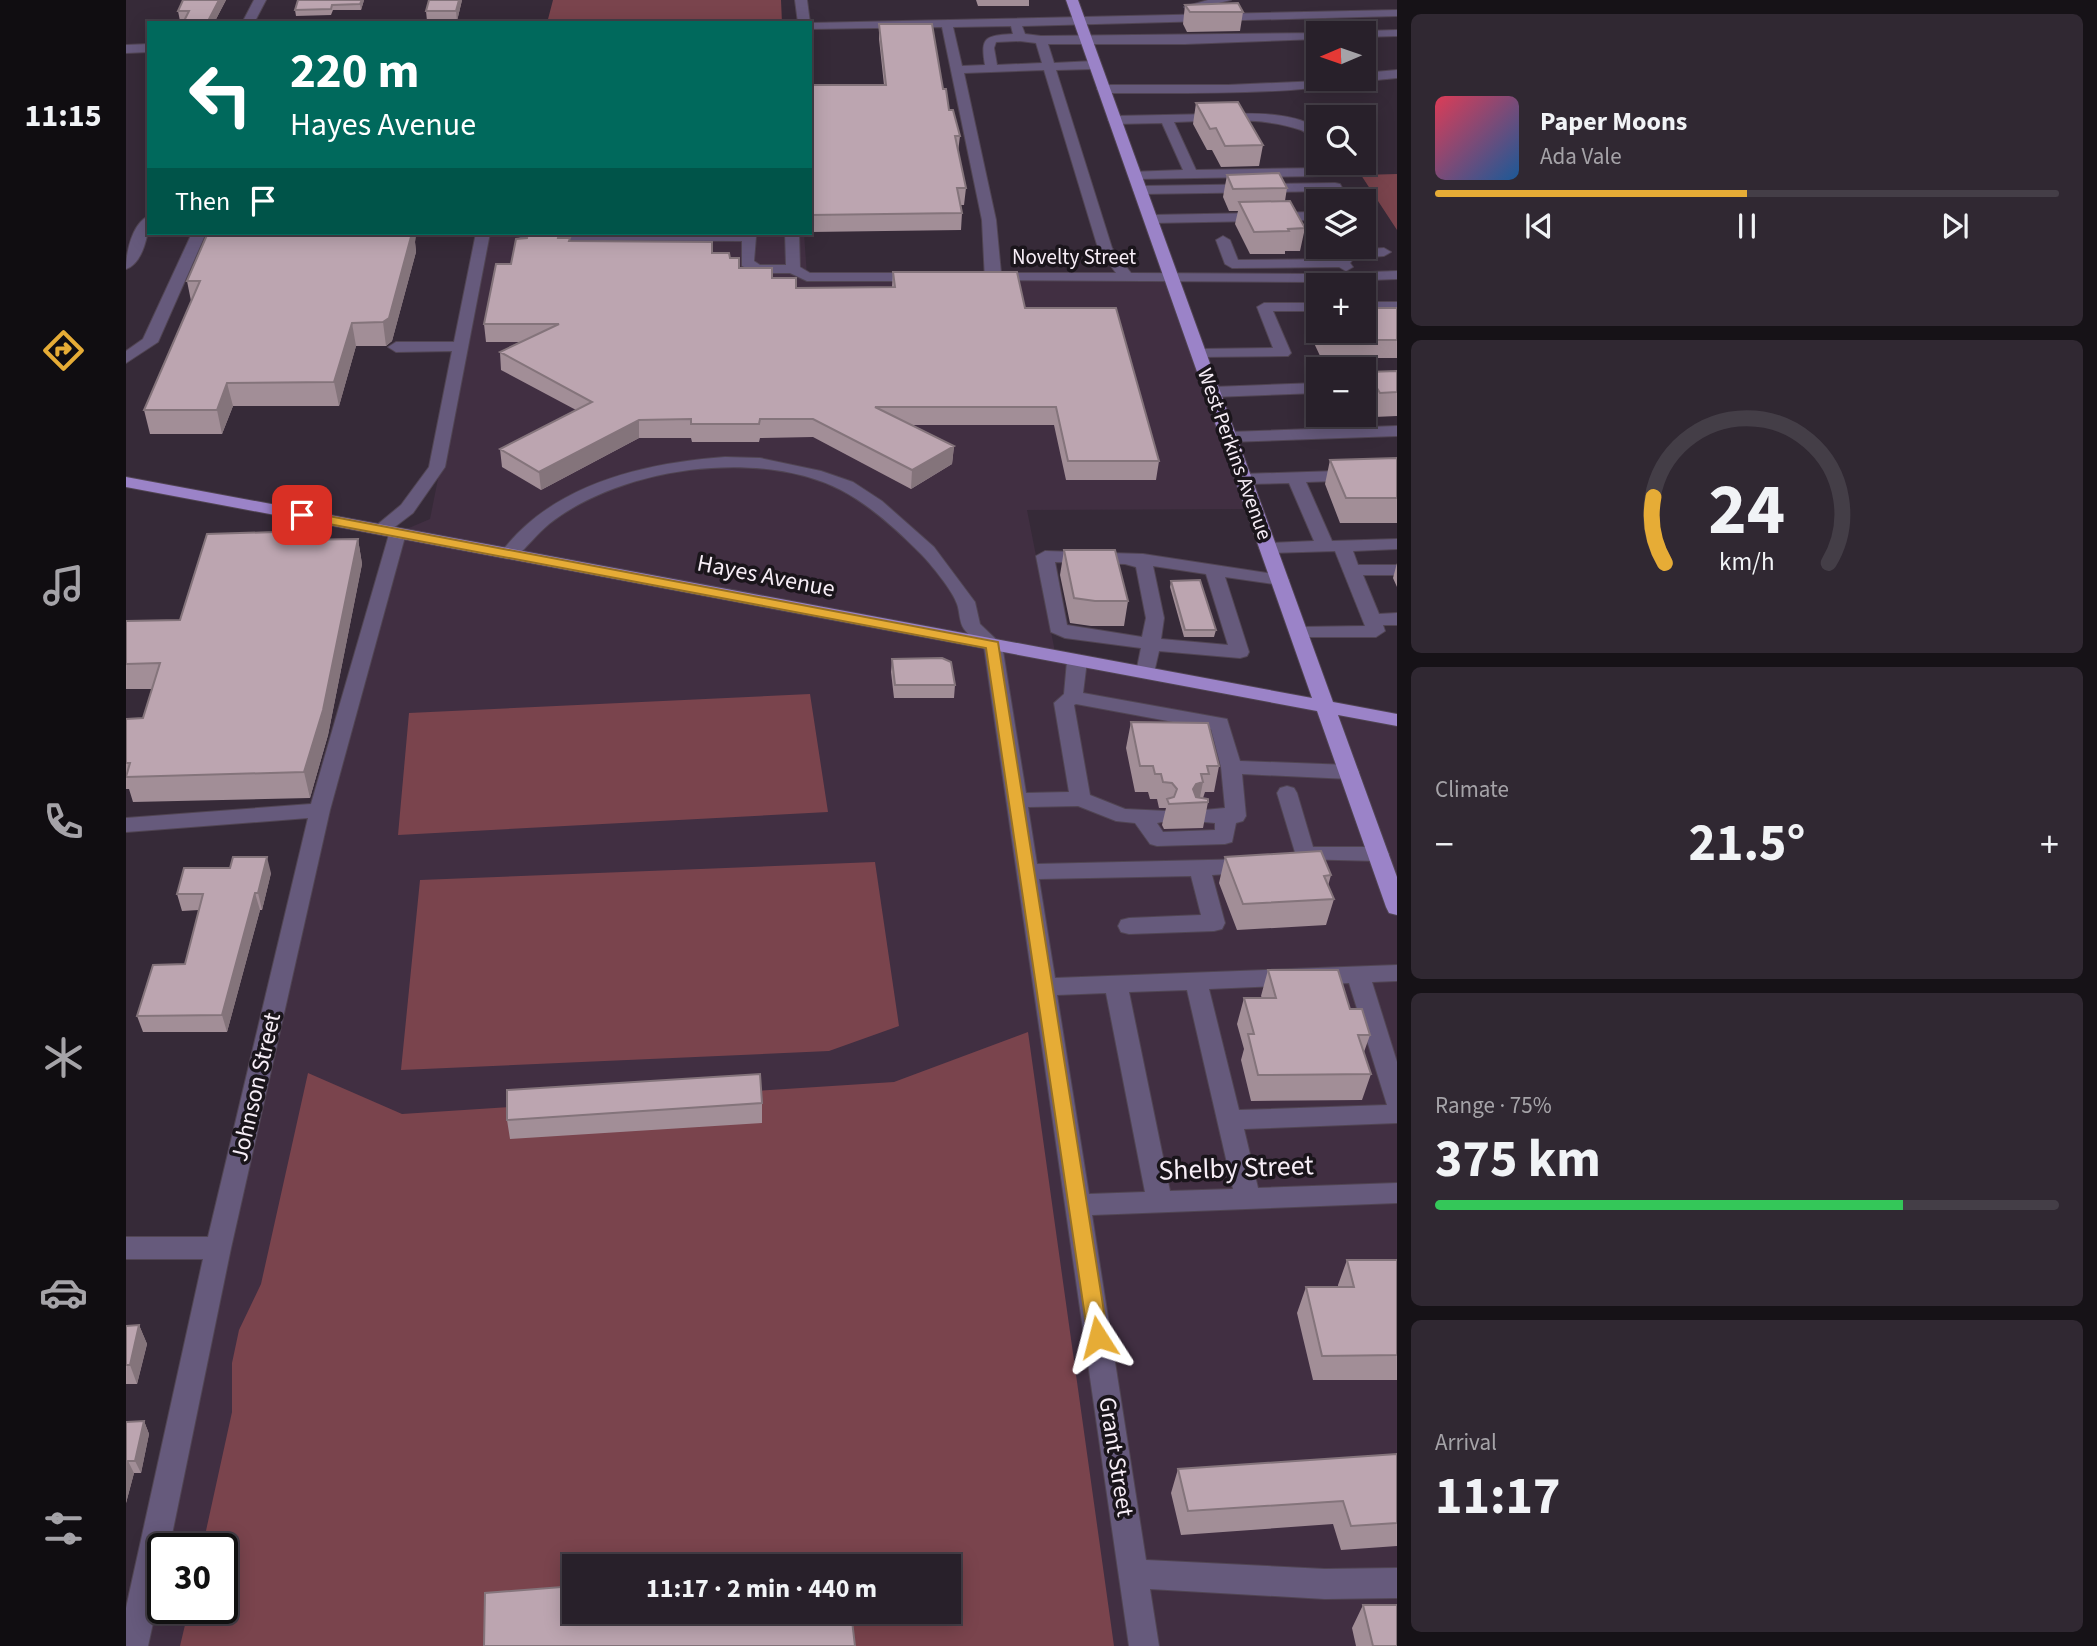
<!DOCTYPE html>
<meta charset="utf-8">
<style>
:root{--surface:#28202a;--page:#302832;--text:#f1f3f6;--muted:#a5a3a8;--line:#443e47;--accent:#e6ac36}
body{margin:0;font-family:"Source Sans 3",sans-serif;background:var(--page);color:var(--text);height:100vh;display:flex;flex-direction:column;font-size:26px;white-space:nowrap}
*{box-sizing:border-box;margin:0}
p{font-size:23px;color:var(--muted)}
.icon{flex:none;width:38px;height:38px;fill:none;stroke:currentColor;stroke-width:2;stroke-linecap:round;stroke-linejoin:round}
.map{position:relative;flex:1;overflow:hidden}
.drawer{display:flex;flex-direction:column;gap:14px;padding:14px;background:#161217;width:700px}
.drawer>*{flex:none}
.top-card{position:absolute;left:21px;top:21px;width:665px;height:214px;border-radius:0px;box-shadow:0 4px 18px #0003,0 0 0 2px var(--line);background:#00695c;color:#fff;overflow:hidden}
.needle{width:46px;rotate:268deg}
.buttons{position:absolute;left:1180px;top:21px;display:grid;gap:14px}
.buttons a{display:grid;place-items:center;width:70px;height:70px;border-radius:0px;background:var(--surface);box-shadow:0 4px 18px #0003,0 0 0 2px var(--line);font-size:35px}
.speed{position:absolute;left:21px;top:1533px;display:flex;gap:14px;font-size:35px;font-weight:700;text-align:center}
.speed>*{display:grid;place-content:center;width:91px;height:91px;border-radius:50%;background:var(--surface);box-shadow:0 4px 18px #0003,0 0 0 2px var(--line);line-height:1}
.speed .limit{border:4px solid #111;border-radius:10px;background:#fff;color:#111}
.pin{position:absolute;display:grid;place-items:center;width:60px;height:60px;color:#fff;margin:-30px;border-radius:14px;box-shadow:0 4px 10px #0006}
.me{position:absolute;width:77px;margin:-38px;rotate:351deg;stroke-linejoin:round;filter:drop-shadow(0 0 5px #0008)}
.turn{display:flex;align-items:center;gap:24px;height:147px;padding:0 28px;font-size:32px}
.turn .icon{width:91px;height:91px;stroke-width:2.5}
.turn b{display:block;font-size:49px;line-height:60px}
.then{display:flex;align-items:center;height:66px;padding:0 28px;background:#0003;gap:14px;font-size:26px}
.big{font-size:52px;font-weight:700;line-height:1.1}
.drawer .widget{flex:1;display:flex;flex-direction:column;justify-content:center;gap:10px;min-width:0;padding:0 24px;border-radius:10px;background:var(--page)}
.drawer .dial{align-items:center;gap:0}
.dial svg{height:182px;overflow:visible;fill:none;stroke:var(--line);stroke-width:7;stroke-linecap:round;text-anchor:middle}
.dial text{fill:var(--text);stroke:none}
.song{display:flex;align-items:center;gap:21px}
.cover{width:84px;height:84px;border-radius:10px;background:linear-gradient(135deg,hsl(350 70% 55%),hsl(210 70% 35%))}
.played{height:7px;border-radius:4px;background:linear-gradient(90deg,var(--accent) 50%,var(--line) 50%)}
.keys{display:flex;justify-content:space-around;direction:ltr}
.heat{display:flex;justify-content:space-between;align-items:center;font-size:38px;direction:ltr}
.charge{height:10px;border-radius:5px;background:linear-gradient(90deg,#34c759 75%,var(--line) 0)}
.trip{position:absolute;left:436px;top:1554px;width:399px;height:70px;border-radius:0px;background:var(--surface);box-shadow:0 4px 18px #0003,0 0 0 2px var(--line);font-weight:700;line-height:70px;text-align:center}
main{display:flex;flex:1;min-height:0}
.dock{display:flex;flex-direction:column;width:126px;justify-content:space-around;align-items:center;background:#100d11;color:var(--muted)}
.dock .icon{width:49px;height:49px}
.dock .selected{color:var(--accent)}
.dock b{font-size:32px;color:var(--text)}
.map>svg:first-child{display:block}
.built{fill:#412f42;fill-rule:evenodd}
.green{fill:#7a444d;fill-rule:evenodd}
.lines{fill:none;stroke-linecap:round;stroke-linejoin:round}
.minor-casing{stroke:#514553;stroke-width:2}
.major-casing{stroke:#514553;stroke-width:2}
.minor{fill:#665a7c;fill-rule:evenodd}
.major{fill:#9b83c8;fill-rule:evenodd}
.wall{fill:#a28e97}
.shaded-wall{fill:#84747b}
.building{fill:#bca5b0;stroke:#84747b;stroke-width:2}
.route{fill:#e6ac36;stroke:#967023;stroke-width:2}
.labels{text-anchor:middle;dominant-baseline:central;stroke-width:7;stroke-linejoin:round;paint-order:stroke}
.far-street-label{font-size:21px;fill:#f7eef7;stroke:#1a151b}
.street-label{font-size:24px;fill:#f7eef7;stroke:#1a151b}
.near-street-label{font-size:28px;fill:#f7eef7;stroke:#1a151b}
</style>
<main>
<nav class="dock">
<b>11:15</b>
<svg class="icon selected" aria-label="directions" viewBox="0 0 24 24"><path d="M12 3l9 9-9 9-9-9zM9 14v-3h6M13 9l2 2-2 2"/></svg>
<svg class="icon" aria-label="music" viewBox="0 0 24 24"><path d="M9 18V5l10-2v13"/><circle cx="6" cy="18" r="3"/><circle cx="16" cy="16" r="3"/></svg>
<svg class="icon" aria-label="phone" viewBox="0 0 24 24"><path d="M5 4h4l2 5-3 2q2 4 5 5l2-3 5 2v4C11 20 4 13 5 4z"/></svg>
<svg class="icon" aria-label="climate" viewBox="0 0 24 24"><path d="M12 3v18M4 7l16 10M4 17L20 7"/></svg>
<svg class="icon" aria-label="car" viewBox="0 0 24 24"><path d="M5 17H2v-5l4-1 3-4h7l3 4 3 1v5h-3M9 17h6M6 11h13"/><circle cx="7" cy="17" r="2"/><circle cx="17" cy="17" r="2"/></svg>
<svg class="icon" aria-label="filters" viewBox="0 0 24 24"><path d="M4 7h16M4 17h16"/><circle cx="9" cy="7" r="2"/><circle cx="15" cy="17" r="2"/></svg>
</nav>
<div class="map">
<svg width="1271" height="1646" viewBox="0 0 1271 1646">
<rect width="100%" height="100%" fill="#362a38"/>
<!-- built -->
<path class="built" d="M361,233h317l3,43 366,2 81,231 -227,1 29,147 341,66v923h-1264l85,-398 179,-715 33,-14zM37,1549h59v59h-59zM448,1566h374v46h-374z"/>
<!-- green -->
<path class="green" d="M427,0h228l1,23h-235z
M1271,174v56l-36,-55z
M684,694l18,118 -430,23 11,-122z
M749,862l24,164 -70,25 -428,19 19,-190z
M902,1032l86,614h-934l9,-38h33v-59h-20l30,-137v-49l7,-33 22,-46 47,-211 94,41 492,-32zM448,1566h374v46h-374z"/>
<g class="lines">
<!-- minor casing -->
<g class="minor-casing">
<path id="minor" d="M128,0h12l-12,23h-12z
M669,0h12l3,23 587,-13v6l-375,10 3,8 16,2 281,-3h-4v6l-133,5h-137l6,19 40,-2 6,4 -6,4 -38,1 56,178 19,25 186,1 80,-3v8l-80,3 -332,-2 -3,-60 -40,-193 -132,2v-6h-12zM885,26l2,8c-27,2 -33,2 -28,31l-23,1 -9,-39zM894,41l16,2 6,20 -45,2 -3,-17 2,-6zM918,70l54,178 18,25h-115l-5,-53 -32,-147z
M1082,0h23l-41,10 -6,-3z
M1271,30v6l-34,1v-4h-5l5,-2z
M23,44v8l-23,1v-8z
M1271,70v8c-36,3 -69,9 -106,12 -62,4 -125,3 -188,3l-6,-4 6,-4h125l135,-6v-6z
M1088,114c31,0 76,-4 103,14l1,15c-7,-3 -9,-10 -17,-13 -39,-14 -86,-9 -127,-8l22,48 128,-2 1,-5h12l1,8 -14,5 -189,3 -5,-1v-6l53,-2 -21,-47 -48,1 -6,-4 6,-4z
M1209,183l5,1 9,17h-14l-5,-10 -190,3 -7,-4 7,-4z
M1192,212v8l-167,3 -7,-4 7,-4z
M23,216c0,15 -5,47 -23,53 0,-16 6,-46 23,-53z
M66,233h14l-48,109 -32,21v-12l17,-12z
M350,233h14l-45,234 -32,46 -21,16h11l3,4 -76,277 -99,438 -62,301h-6v28l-15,69h-22v-38l77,-349h-77v-22h82l100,-419 -182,14v-14l185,-14 79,-273 -9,3 -9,-5 29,-24 28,-38 23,-116 -56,1 -8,-5 8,-5h58z
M393,233h230l7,4 -2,24 6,4h26l-1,-32h14l1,34 10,6h109l7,4 -7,4h-112l-17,-8h-33l-15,-7v-25l-217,-1 -5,-1z
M1097,236l7,4 8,20 101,-1 6,-8 5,-1 34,-2 7,4 -7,4 -30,2 -4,5 3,4 -7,4 -7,-4 -107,1 -7,-4 -9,-24z
M1237,302h34v8h-34z
M1138,303h54v8h-45l18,42 -3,3 -93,1 -3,-3 3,-3 5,-2 73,-1 -16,-41z
M1192,383v10l-105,4 -8,-5 8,-5z
M1271,426v10l-168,6 -8,-5 8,-5z
M599,457l35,1 61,13 32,11 29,19 52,46 41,55 5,22 22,21 24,148 43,-1 -15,-89 10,-9 3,-33 10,-6 10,6 -4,32 144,26 13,42 109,4 7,2 3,5 -3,5 -7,2 -107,-5 4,42 -3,5 -7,2 -4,19 -7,2 -68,2 -7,-2 -15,-21 -19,-2 -38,-15 -50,1 9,57 213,-5 8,3 3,5 -3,5 -46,3 13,48 -3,6 -8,2 -85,3 -8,-2 -3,-6 3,-6 8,-2 72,-3 -10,-39 -152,3 16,99 342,-13v16l-25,1 25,80v61l-153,6 14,59 139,-5v20l-305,12 54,345 179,9 72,-1v30l-72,1 -175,-10 9,57h-30l-145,-999c-7,-6 -15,-11 -20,-18 -5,-7 -4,-17 -7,-25 -4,-13 -27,-41 -37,-51 -23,-23 -50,-48 -79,-63 -82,-42 -220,-23 -292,34 -12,10 -22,23 -34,34l-6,1 -9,-5c51,-70 144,-91 225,-97zM950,704l135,25 10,38 4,41 -32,3 -3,5 3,5 22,2v7l-52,2 -6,-9 10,-2 3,-5 -3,-5 -42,-2 -35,-14 -16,-90zM1223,983l38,122 -148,5 -30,-121zM1061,990l46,199 -63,2 -41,-199zM980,993l39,199 -56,2 -32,-199z
M1271,469v10l-91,3 26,59 65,-2v10l-44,2 5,14h39v10h-34l16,39 18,-1v12h-14l2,6 -9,6h-84l-2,-4 9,-6 66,-1 -30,-75 -67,2 -9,-5 9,-5 46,-2 -25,-58 -45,1 -8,-5 8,-5z
M919,551l98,3 137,21 9,5 -9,5 -55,-8 24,75 -2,4 -7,2 -81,-7 -6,26h-14l-3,-4 5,-25 -76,-10 -14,-6 -15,-76zM929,562l70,2 11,3 10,51 -4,19 -75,-12zM1027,566l53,8 22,71 -67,-6 3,-21z
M1161,786l7,2 3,5 16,54h65l8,2 3,5 -3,5 -8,2 -81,-2 -20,-66 3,-5z"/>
</g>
<!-- major casing -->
<g class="major-casing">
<path id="major" d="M940,0h12l255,702 64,12v12l-59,-11 59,162v38l-8,-2 -3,-6 -69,-196 -1191,-224v-10l1186,221z"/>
</g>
<!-- minor -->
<use href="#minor" class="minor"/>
<!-- major -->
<use href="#major" class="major"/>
</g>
<!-- wall -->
<path class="wall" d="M57,0h43l-12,23h-31l1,-2h-4l-2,-10z
M238,0l-3,10h-28l-2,5 -35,1 -1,-6z
M336,0l-5,21h-30l-1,-10z
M850,0h53v6h-51z
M1059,5l58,7 -3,19 -53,1 -4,-8z
M753,24l64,65 6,21 11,26 -2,16 8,36 -2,17h-3l1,8 -1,17 -151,2v-147h74l-5,-46z
M1070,103l67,42 -4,21 -38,1 -9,-17h-5l-14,-26z
M1101,175l60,13 -2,13 20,27 -5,23h-15v3h-35l-15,-30 3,-13h-9l-6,-14z
M91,233h199l-1,9 1,10 -24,89 -6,5h-30l-17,60h-106l-11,28h-72l-6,-24 47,-109 -4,-20z
M401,238h43v3l142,12 18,5 9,10 57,20 96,-1 1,-15 132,36 134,153 -3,19h-90l-12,-55h-142l42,21 -2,18 -41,25 -98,-52 -53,1 -1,4h-67l-1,-4h-52l-98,52 -39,-23 -2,-18 76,-39 -75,-40 -1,-18 22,-10h-36l-2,-18 27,-60z
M1184,308h8v23h45l34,-23v50h-76l-15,-32z
M1271,371v45l-23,1 -11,-18v-12l4,-15z
M1271,458v65h-57l-15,-39 5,-24z
M173,524l4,16 55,-1 4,25 -34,171 -18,63 -177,4 -4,-13h-3v-70l17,-1 9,-29h-26v-68l54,-1 96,-88z
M938,550l64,51 -4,25h-33l-21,-3 -10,-48z
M1271,563v24l-4,-9z
M1045,581l45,49 -2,7h-30l-14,-50z
M766,659l63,26 -1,13h-60l-3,-26z
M1005,722l88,44 -5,26h-9l-2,6 5,4 -5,26 -39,1 -2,-4 4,-17h-7l-2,-9h-7l-2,-7h-13l-9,-44z
M1099,857l106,18 -3,11 6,13 -8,26 -89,5 -18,-47z
M145,873l-9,37h-2l-33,122h-84l-6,-16 48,-52 14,-54 -17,1 -5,-17z
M1142,970l82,39 20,26 -6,17 7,22 -9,26 -111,1 -10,-41 3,-11 -7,-25 7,-26h18l-1,-2z
M636,1103v20l-252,16 -3,-19z
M1221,1260h50v120h-84l-16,-67 9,-26h32v-2z
M13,1325l8,19 -10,40h-11v-58z
M18,1421l5,13 -8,39h-7l-8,30v-81z
M1271,1454v92l-56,4 -8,-26 -152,11 -10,-42 7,-24z
M1237,1605l34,41h-41l-4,-18z"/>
<!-- shaded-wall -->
<path class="shaded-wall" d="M93,0h7l-12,23h-7z
M236,0h2l-3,10 -1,-6z
M333,0h3l-5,21 -1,-10z
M283,233h7l-1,9 1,10 -24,89 -6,5 -3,-24z
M226,323l4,23 -17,60 -5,-24z
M101,383l6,23 -11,28 -5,-24z
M513,420v18l-98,52 -2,-18z
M828,446l-2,18 -41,25 1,-19z
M173,524l5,24 -9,-8z
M232,539l4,25 -34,171 -18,63 -6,-26z
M1077,782l-4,20 -6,-13 3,-5z
M141,857l4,16 -9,37 -4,-17z
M129,893l5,17 -33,122 -5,-17z
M13,1325l8,19 -10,40 -7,-19z
M18,1421l5,13 -8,39 -6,-12z
M2,1461l6,12 -8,30v-34z"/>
<!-- building -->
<path class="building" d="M57,0h36l-12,23h-24l6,-12h-11z
M172,0h64l-2,4 -28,1 -1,4 -36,1z
M303,0h30l-3,11h-30z
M1112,3l5,9h-53l-5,-7z
M753,24h53l11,65h3l3,21h4l7,26h-5l11,52h-9l5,25 -152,2v-130h76z
M1112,102l25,43 -38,1 -9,-18 -6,1 -14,-26z
M1153,173l8,15 -54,1 -6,-14z
M1164,201l15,27 -17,1 1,2 -35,1 -15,-30z
M91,233h195l-23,85 -6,4 -31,1 -18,59 -107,1 -10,27h-73l56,-129h-13l20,-46h10z
M402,233h31l-1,5h12l-1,3 143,1v11h17l1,5h9v10h33v10h24v10l99,-1 -2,-15h124l8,36h91l43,153h-91l-12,-54h-181l79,39 -42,24 -99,-51h-53l-1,5h-68v-5l-52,1 -100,52 -39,-23 92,-47 -92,-50 59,-28h-75l12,-60h15l5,-25 11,-1z
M1184,308h8v17z
M1237,308h34v32h-72l-4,-9h42z
M1271,371v21l-17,1 -13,-21z
M1271,458v40h-51l-16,-38z
M152,524h21l-4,16 63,-1 -35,171 -19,62 -178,5 4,-14h-4v-44l17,-1 17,-55 -34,1v-43l54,-1 27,-86 69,-2z
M938,550h51l13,51h-33l-21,-3z
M1074,580l16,50h-31l-14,-49z
M816,658l9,4 4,23h-60l-3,-26z
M1005,722l77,1 11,43h-12l2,8h-8l2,8 -7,2 -3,5 3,8 12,2v3l-39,2 -2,-5 7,-2 3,-8 -5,-6 -9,-1 -2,-8h-6l-2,-8h-13z
M1195,851l10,24 -7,1 10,23 -91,5 -18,-47z
M107,857h34l-9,36h-3l-33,122 -85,1 16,-51 32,-1 18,-70h-26l7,-26h46z
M1142,970h70l12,39h12l8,26h-12l13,39 -113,1 -10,-41h6l-10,-36h32z
M634,1074l2,29 -255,17v-30z
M1221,1260h50v95l-75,1 -16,-69h48z
M13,1325l-9,40h-4v-39z
M18,1421l-9,40h-7l-2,8v-47z
M1271,1454v69l-46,3 -8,-25 -155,10 -10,-42z
M719,1563v3h-39z
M448,1586v26h277l4,34h-371l1,-53z
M1237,1605h34v41h-24z"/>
<!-- route -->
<path class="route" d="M176,511l696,131 110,695 -3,6 -7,3 -7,-3 -3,-6 -102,-689 -689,-130 -2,-3z"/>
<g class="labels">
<!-- far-street labels -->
<g class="far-street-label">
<text x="948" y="257">Novelty Street</text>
<text transform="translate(1109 454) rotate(70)">West Perkins Avenue</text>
</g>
<!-- street labels -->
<g class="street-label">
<text transform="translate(640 576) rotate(11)">Hayes Avenue</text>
<text transform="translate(130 1087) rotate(-77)">Johnson Street</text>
<text transform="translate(990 1457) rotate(81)">Grant Street</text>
</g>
<!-- near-street labels -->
<g class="near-street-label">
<text transform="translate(1110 1168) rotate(-2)">Shelby Street</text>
</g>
</g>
</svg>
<div class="buttons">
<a><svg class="needle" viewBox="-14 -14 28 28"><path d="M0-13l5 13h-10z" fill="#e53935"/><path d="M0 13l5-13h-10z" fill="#a5a3a8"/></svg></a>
<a><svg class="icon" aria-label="search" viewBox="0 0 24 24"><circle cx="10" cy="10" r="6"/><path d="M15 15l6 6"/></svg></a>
<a><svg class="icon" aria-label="layers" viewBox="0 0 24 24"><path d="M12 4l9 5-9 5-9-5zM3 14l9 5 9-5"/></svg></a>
<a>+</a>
<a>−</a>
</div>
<div class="speed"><div class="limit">30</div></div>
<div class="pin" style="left:176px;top:515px;background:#d93025"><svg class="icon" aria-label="arrive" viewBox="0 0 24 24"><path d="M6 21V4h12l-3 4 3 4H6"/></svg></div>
<svg class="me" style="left:972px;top:1337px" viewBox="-20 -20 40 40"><path d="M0-17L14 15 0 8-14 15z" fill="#e6ac36" stroke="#fff" stroke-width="4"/></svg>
<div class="trip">11:17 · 2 min · 440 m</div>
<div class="top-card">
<div class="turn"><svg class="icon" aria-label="left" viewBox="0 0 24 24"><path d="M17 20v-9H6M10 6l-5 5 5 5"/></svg><div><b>220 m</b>Hayes Avenue</div></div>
<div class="then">Then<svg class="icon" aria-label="arrive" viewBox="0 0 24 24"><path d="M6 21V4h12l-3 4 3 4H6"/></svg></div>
</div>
</div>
<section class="drawer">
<div class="widget">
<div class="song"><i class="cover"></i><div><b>Paper Moons</b><p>Ada Vale</p></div></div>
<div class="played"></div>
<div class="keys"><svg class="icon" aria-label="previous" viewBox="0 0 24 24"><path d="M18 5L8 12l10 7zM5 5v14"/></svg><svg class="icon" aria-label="pause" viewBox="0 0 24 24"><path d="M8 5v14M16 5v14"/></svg><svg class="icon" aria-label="next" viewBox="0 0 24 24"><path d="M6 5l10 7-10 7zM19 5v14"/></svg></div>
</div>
<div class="widget dial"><svg viewBox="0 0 100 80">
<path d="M14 69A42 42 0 1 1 86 69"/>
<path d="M14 69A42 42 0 0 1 9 40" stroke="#e6ac36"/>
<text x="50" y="56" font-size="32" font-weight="700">24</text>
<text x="50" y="72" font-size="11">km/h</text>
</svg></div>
<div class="widget"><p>Climate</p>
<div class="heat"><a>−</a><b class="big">21.5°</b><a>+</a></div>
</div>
<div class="widget"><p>Range · 75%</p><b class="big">375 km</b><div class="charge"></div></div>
<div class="widget"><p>Arrival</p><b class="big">11:17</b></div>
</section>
</main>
